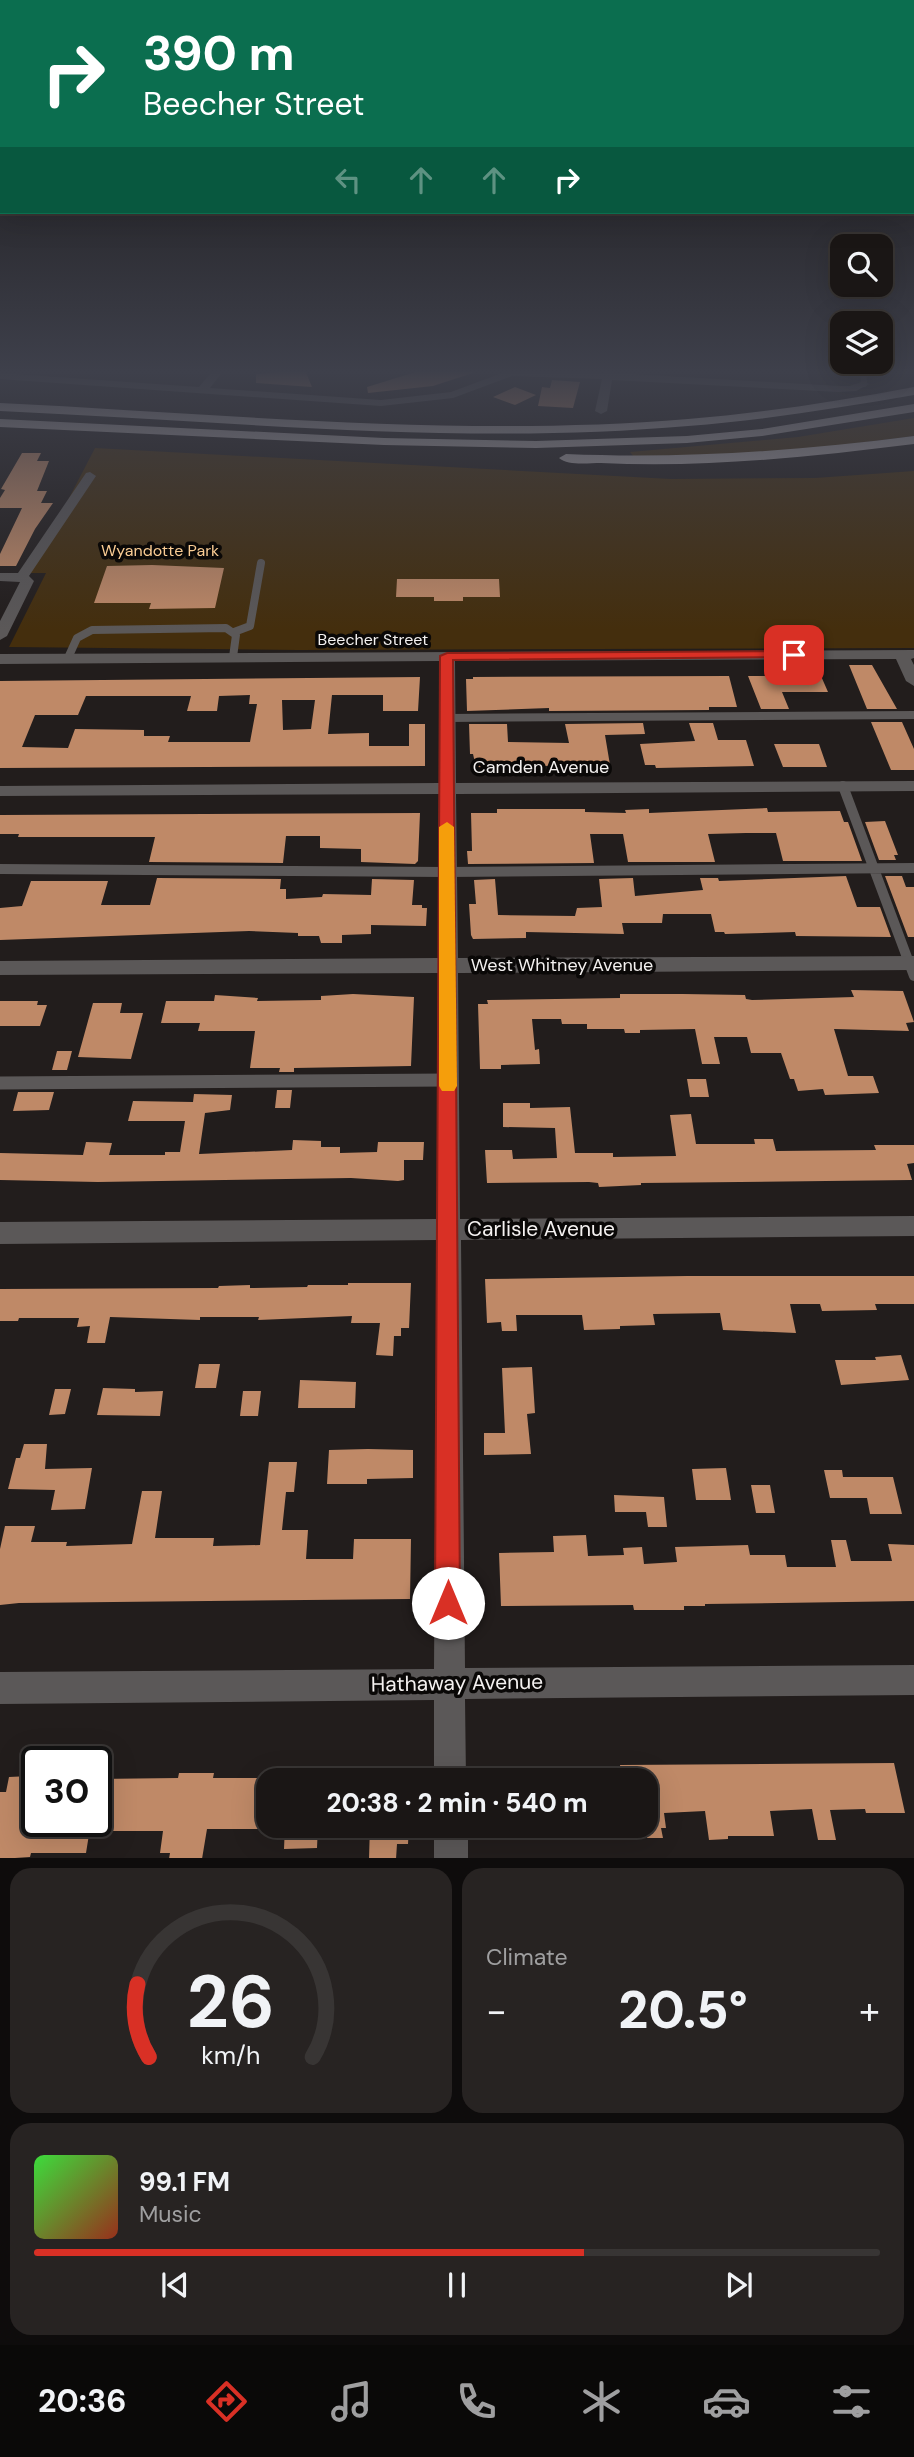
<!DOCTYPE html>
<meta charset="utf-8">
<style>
:root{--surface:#1a1615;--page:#272322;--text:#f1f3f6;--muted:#9f9fa0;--line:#383534;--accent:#d93025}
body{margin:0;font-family:"DM Sans",sans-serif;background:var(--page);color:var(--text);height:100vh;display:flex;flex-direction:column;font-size:26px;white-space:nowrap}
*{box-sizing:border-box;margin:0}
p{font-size:23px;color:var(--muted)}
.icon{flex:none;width:38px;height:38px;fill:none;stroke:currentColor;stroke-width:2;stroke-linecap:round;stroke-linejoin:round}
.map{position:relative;height:1858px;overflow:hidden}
.details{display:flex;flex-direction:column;gap:10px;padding:10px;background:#0e0c0c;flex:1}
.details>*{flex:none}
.banner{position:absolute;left:0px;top:0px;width:915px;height:214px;box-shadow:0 7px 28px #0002,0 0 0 2px var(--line);background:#0b6e4f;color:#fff;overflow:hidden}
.buttons{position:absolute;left:830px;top:234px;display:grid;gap:14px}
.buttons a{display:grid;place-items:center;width:63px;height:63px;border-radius:14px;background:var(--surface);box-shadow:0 7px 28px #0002,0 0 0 2px var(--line);font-size:35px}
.speed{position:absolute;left:21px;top:1746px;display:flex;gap:14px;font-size:35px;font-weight:700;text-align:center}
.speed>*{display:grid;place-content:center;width:91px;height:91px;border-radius:50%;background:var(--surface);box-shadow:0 7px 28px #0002,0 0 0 2px var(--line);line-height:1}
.speed .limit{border:4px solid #111;border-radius:10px;background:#fff;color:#111}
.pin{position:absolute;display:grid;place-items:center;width:60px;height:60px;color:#fff;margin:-30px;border-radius:14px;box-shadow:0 4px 10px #0006}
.me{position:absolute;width:77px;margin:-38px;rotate:0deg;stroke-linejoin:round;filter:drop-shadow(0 0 5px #0008)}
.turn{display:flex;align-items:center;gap:24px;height:147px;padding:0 28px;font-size:32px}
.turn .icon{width:91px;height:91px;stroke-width:2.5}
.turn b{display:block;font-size:49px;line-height:60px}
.lanes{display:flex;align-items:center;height:66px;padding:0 28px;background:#0003;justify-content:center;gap:35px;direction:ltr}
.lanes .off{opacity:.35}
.big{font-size:52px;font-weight:800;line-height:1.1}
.details .tile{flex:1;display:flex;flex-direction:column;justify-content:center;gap:10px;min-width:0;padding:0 24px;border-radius:21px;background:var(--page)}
.details .dial{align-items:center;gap:0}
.dial svg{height:182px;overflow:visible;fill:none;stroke:var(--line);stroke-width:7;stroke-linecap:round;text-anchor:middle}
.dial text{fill:var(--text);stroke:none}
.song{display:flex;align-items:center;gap:21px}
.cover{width:84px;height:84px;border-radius:10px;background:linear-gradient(135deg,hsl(120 70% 55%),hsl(10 70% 35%))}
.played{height:7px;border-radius:4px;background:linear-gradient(90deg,var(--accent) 65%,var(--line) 65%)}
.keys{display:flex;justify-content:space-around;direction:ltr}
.heat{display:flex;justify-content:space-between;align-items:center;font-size:38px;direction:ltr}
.details .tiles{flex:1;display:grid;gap:10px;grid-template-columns:1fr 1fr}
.tile:last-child{grid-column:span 2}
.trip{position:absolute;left:256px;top:1768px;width:402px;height:70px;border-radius:21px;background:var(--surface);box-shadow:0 7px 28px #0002,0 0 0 2px var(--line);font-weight:800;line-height:70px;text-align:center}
.dock{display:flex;height:112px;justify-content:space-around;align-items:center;background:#0a0908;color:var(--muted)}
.dock .icon{width:49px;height:49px}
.dock .on{color:var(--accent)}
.dock b{font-size:32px;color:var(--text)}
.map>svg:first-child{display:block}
.green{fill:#442e0d}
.building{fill:#bf8967;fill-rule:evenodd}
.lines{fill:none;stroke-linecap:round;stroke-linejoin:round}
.service-far3{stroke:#5b5858;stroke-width:6}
.service-far2{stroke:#5b5858;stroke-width:8}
.service-far1{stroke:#5b5858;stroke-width:10}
.service{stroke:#5b5858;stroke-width:13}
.minor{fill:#5b5858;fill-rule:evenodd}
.motorway{fill:#b1aaaa;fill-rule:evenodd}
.route{fill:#d93025;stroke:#8d1f18;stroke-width:2}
.slow{fill:#f59e0b}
.labels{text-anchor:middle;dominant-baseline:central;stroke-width:7;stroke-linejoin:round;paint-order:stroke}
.far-park-label{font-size:16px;fill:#fbcd94;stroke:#0a0807}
.far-street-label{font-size:16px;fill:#f4f1f0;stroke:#0a0807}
.street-label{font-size:18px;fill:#f4f1f0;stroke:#0a0807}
.near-street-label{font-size:21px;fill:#f4f1f0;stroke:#0a0807}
</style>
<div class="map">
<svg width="914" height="1859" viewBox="0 0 914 1859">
<rect width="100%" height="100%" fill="#221d1c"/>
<!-- green -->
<path class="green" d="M914,418v18l-127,16 -153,5 -4,-5 168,-15z
M95,448l576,31 144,-1 99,-7v177l-616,2 -289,-3 37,-74h-16z"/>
<!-- building -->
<path class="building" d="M305,370l7,17 -56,-4v-9z
M422,370h51v3l-40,13 -65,7 -1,-6z
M552,380l28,2 -7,26 -35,-2 4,-19 8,1z
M515,387l21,8 -21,10 -22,-8z
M22,453h19l-4,8h12l-12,30h10l-6,12h12l-18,26 -19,37h-16v-12l22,-46h-22v-10l5,-8 -4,-1z
M107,566l45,-1 72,3 -9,40 -66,1 2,-6h-57z
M397,579h102l1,18h-37v4h-29v-4h-38z
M849,665h23l25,44h-30z
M729,676l8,31h-28v3l-160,1v-3l-82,3 -1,-32h7v-2z
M748,676h73l7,16h-46l7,17h-28z
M420,677l-2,34h-35v-16h-51l-4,39 41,-1v13h40v-22h16v42l-425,2v-87zM250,695l-1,9h8l-7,38h-82l2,-6h-26v-6l-69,-1 -7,19 -46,-1 13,-32h43l8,-19h105l-4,15h30l2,-15zM282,700h33l-4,29 -28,1z
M871,722h31l12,27v21h-23z
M643,723l2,11 -40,1 5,30 -134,2 -3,-13h-3l-1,-30h38l1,18 61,1 -4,-19z
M689,723h24l5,17h28l8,26 -98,2 -1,-3h-10l-5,-21 55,-3z
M774,744h45l8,23h-44z
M767,808l1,4 72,-1 4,11h4l14,39h-79l-7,-28h-30l-38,1 7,28h-87l-5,-28h-33l4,29 -126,1 -1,-13h5l-1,-38h26v-4h88v3l41,1 -1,-3 24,-1v4z
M420,813l-2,48 -3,3 -54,-2v-13l-41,-1v-12h-34l-3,27 -134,-1 6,-25h-137l1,-3h-19v-19z
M885,821l13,34h-4l2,5h-17l-14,-38z
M846,876l11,31h23l11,30 -95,-1 -1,-4 -70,2 -1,-2h-9l-4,-18h-48l-1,9h-40l2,11 -98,-2v6l-53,1 -2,-4 -2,-31h7l-2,-24 21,-1 3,36 77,1 2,-8 25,-1 -3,-28 34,-1 2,18 68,-6 -3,-12h18l1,3z
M885,876h17l4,11h8v50h-6z
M157,878l124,1 -1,10h6v10l36,-2 1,-3 48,1 1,-16 42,1 -2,25h10v3h5l-1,18 -55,-1v9l-29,1v8h-21l-2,-7h-21v-3l-49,-2 -249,9v-32l22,-2 9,-25h77l-7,24h49z
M851,990l52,1 11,31 -8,1 3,8 -75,-2 14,47h25l6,17 -54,2 -2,-6 -25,2 -4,-12h-4l-9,-26h-30l-4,-16h-33l6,27h-18l-7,-35 -55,1v3h-15l-1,-4h-37v-5h-25l-1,-5h-29l3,31 4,-1 1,15 -39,1v4h-21l-2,-65h10l-1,-4 133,-2v-4h63l62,1 1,4 6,1 102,-3z
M353,994l61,3 -3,69 -117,2v4h-15l1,-4h-30l5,-37h-57l2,-8h-39l5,-22h48l1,-6 43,3 -1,3 64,-1v-4z
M0,1001h38l-1,4h10l-7,21h-40z
M93,1003h29l-2,10h23l-12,46 -53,-2z
M57,1051h15l-5,19h-15z
M687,1079h19l3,18h-19z
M277,1090h15l-2,18h-15z
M18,1092h36l-5,18 -36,1z
M194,1094l38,1 -2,15 -25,3 -6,41 93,-4 1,-10 28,1v6h19v6l37,-1 1,-10h46l-1,18h-19v20l-6,1 -47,-3 -253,4 -98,-2v-27l83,2 3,-13 26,1 -3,12h56v-3h15l5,-31h-57l5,-20 60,1z
M503,1103h27v5l40,-1 5,46h38v4l63,-1 -6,-41 21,-1 5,30h59l-1,-5h19l3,12 100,-1 -2,-5h40v18l-7,1 5,16 -271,3v2l-42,2 -1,-4 -9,-1 -102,1 -2,-33h27l1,9 44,-1 -2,-30 -52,-1z
M687,1276h227v28h-39l2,6 -55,1 -2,-7h-30l6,29 -73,-3 -3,-17 -67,1 2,11 -35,1v3l-36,1 -2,-15h-66l1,16h-15l-1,-9 -14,1 -2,-44z
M348,1283h63l-2,45h-8v8h-7l-1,20 -17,-1 4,-32h-29l1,-7 -94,4 1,-3h-59v3l-90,-3 -5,26h-18l3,-17 -13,1 2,-9h-60l-1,3h-18v-32l218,-1 1,-2 31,-1v3l57,-1 1,-2h40z
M901,1355l8,25 -68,5 -6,-25h41l-1,-3z
M199,1364h21l-4,24h-21z
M532,1367l3,46 -8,1 4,40 -47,1v-22h21l-3,-65z
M300,1380l56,2 -1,26h-57z
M103,1388l32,1v3l28,-1 -3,25 -63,-1z
M55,1389h16l-6,25 -16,1z
M243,1391h18l-3,25h-18z
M24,1444h23l-2,25 47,-1 -7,41 -34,1 4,-20 -47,-1 8,-31h4z
M368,1449l45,1v28l-46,1v5h-40l2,-34z
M269,1462h28l-3,30h-8l-4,38h26l-2,29h47l1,-20h57l-1,60 -391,4 -19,2v-56l5,-23h30l-4,16h36l-1,4 66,-2 10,-53h20l-7,47h59l-1,8 47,-1z
M726,1468l5,32h-35l-4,-31z
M824,1470h18l1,7h50l9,37h-32l-3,-16h-37z
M751,1485h19l5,28h-19z
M614,1495l50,2 3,30h-19l-2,-15h-31z
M586,1535l2,21 36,-1 -1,-7 19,-1 2,17 33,-2 -2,-15 73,-2 2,10h35l2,12h49l-5,-27h15l5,21h41l-4,-17 26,1v56l-209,3v2h-21v4h-50l-1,-5 -132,1 -2,-53 55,-1 -1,-16z
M894,1763l11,50h-39l-1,-4 -35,1 6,30h-18l-6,-31 -42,2 4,25h-46v3l-19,1 -4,-29 -41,2 2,15h-5l2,10h-16l-1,-58h-24l-2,-15z
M179,1773h35l-1,5h51l-4,51h-53l-5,30h-33l1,-6h-10l3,-22h-67v-52l82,-1z
M30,1776l-1,3h8v43h54l-5,31h-55l-1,4 -30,2v-67h6l3,-15z
M285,1825h33l-1,23 -33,1z
M370,1825h39l-1,19h-11l-1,15h-27z"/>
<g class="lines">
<!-- service-far3 -->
<path class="service-far3" d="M863,370l1,14"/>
<!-- service-far2 -->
<path class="service-far2" d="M234,632l16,-6 11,-63
M68,658l9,-20 15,-8 134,-2 10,7 -3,22
M447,718l467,-3"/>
<!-- service-far1 -->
<path class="service-far1" d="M843,786l71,190
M0,869l446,3 468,-4"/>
<!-- service -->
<path class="service" d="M0,1083l448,-3"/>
<!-- minor -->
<path class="minor" d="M213,370h11l-14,18 171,12 70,-8 59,-22 93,3 1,-3h10v3l225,13h11l14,-5 5,3 -13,7 -17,1 -227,-12 -5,31 -6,3 -6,-3 7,-32 -90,-3 -59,22 -72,8 -381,-27v-6l199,14z
M90,472l6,4 -67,100 5,5 -27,55 -7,4v-19l20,-39 -20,-1v-8h18l68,-100z
M914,650v8l-3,1 3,6v21l-8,-5 -10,-22 -441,2 1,122 458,-2v10l-458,3 2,164 456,-2v14l-456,3 2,246 454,-3v20l-453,4 4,428 449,-3v30l-449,4 1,81h-32v-80l-434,4v-32l434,-3 3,-429 -437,4v-22l437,-3 1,-246 -438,2v-14l438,-3 1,-164 -439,2v-10l439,-3v-122l-439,3v-10z
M434,1825h34v34h-34z"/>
<!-- motorway -->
<path class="motorway" d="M914,387v8c-75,13 -150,25 -226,31 -228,20 -460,-5 -688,-15v-8c228,11 460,35 688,16 76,-6 151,-18 226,-32z
M914,404v8l-152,24 -75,7 -151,5 -152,-3 -384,-18v-8l384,19 152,3 151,-5 75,-7z
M914,436v8c-104,13 -209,24 -313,19 -13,0 -33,3 -42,-5l7,-4c117,5 232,-3 348,-18z"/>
</g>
<!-- sky -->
<linearGradient id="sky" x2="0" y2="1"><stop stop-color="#13100f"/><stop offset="0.59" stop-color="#3e404b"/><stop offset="1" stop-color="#3e404b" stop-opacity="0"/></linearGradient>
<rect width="914" height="630" fill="url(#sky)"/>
<!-- route -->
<path class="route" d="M794,651l7,4 -2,2 -346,3 7,943 -4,9 -8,3 -9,-3 -4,-9 5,-947 7,-3z"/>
<!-- slow -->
<path class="slow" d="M447,822l7,5 3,259 -3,5h-12l-3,-5v-259z"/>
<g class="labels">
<!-- far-park labels -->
<g class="far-park-label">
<text x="160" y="550">Wyandotte Park</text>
</g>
<!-- far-street labels -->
<g class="far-street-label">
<text x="373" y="639">Beecher Street</text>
</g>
<!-- street labels -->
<g class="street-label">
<text x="541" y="767">Camden Avenue</text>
<text x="562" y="965">West Whitney Avenue</text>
</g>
<!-- near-street labels -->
<g class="near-street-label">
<text x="541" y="1229">Carlisle Avenue</text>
<text transform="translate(457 1683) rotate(-1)">Hathaway Avenue</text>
</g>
</g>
</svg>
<div class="buttons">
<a><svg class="icon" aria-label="search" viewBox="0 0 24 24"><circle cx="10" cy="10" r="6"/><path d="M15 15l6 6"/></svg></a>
<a><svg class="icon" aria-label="layers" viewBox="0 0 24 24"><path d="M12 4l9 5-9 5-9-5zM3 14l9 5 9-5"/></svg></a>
</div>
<div class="speed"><div class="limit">30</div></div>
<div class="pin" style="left:794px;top:655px;background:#d93025"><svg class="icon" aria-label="arrive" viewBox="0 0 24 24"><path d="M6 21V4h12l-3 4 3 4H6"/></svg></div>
<svg class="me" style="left:448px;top:1603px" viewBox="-20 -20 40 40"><circle r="19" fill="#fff"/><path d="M0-13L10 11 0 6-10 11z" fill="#d93025"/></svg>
<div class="trip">20:38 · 2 min · 540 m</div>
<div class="banner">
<div class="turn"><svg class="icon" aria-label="right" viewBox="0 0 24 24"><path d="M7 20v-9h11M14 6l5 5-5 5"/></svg><div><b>390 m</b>Beecher Street</div></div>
<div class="lanes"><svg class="icon off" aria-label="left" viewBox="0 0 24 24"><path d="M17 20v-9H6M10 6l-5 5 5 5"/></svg><svg class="icon off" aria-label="ahead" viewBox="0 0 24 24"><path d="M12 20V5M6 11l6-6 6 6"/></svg><svg class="icon off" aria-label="ahead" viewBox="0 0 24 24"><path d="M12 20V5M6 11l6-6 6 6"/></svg><svg class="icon" aria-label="right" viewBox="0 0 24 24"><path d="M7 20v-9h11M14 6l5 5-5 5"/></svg></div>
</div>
</div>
<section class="details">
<div class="tiles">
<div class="tile dial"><svg viewBox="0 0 100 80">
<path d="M14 69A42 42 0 1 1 86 69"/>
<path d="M14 69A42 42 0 0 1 9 37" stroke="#d93025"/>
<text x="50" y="56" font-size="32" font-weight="700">26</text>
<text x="50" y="72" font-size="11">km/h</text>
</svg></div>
<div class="tile"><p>Climate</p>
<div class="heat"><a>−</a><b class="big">20.5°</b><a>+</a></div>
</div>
<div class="tile">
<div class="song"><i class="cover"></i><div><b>99.1 FM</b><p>Music</p></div></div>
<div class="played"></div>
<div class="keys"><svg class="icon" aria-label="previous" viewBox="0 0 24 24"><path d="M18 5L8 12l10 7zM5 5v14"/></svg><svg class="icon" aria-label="pause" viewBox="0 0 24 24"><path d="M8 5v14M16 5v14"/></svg><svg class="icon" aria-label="next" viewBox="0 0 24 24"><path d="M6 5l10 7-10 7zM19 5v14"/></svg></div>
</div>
</div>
</section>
<nav class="dock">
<b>20:36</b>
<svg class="icon on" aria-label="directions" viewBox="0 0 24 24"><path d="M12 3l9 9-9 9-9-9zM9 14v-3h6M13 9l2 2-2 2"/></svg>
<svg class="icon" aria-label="music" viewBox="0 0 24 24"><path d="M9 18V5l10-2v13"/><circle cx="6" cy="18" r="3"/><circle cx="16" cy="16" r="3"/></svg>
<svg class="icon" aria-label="phone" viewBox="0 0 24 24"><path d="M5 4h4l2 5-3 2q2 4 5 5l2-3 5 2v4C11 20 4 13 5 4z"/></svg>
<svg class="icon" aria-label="climate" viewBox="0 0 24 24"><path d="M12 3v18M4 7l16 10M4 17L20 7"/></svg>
<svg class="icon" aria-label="car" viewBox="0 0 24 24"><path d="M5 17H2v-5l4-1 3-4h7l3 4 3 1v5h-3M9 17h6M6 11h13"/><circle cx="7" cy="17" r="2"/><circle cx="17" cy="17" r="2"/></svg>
<svg class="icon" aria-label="filters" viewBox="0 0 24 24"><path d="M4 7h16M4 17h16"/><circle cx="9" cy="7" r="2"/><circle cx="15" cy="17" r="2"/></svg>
</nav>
